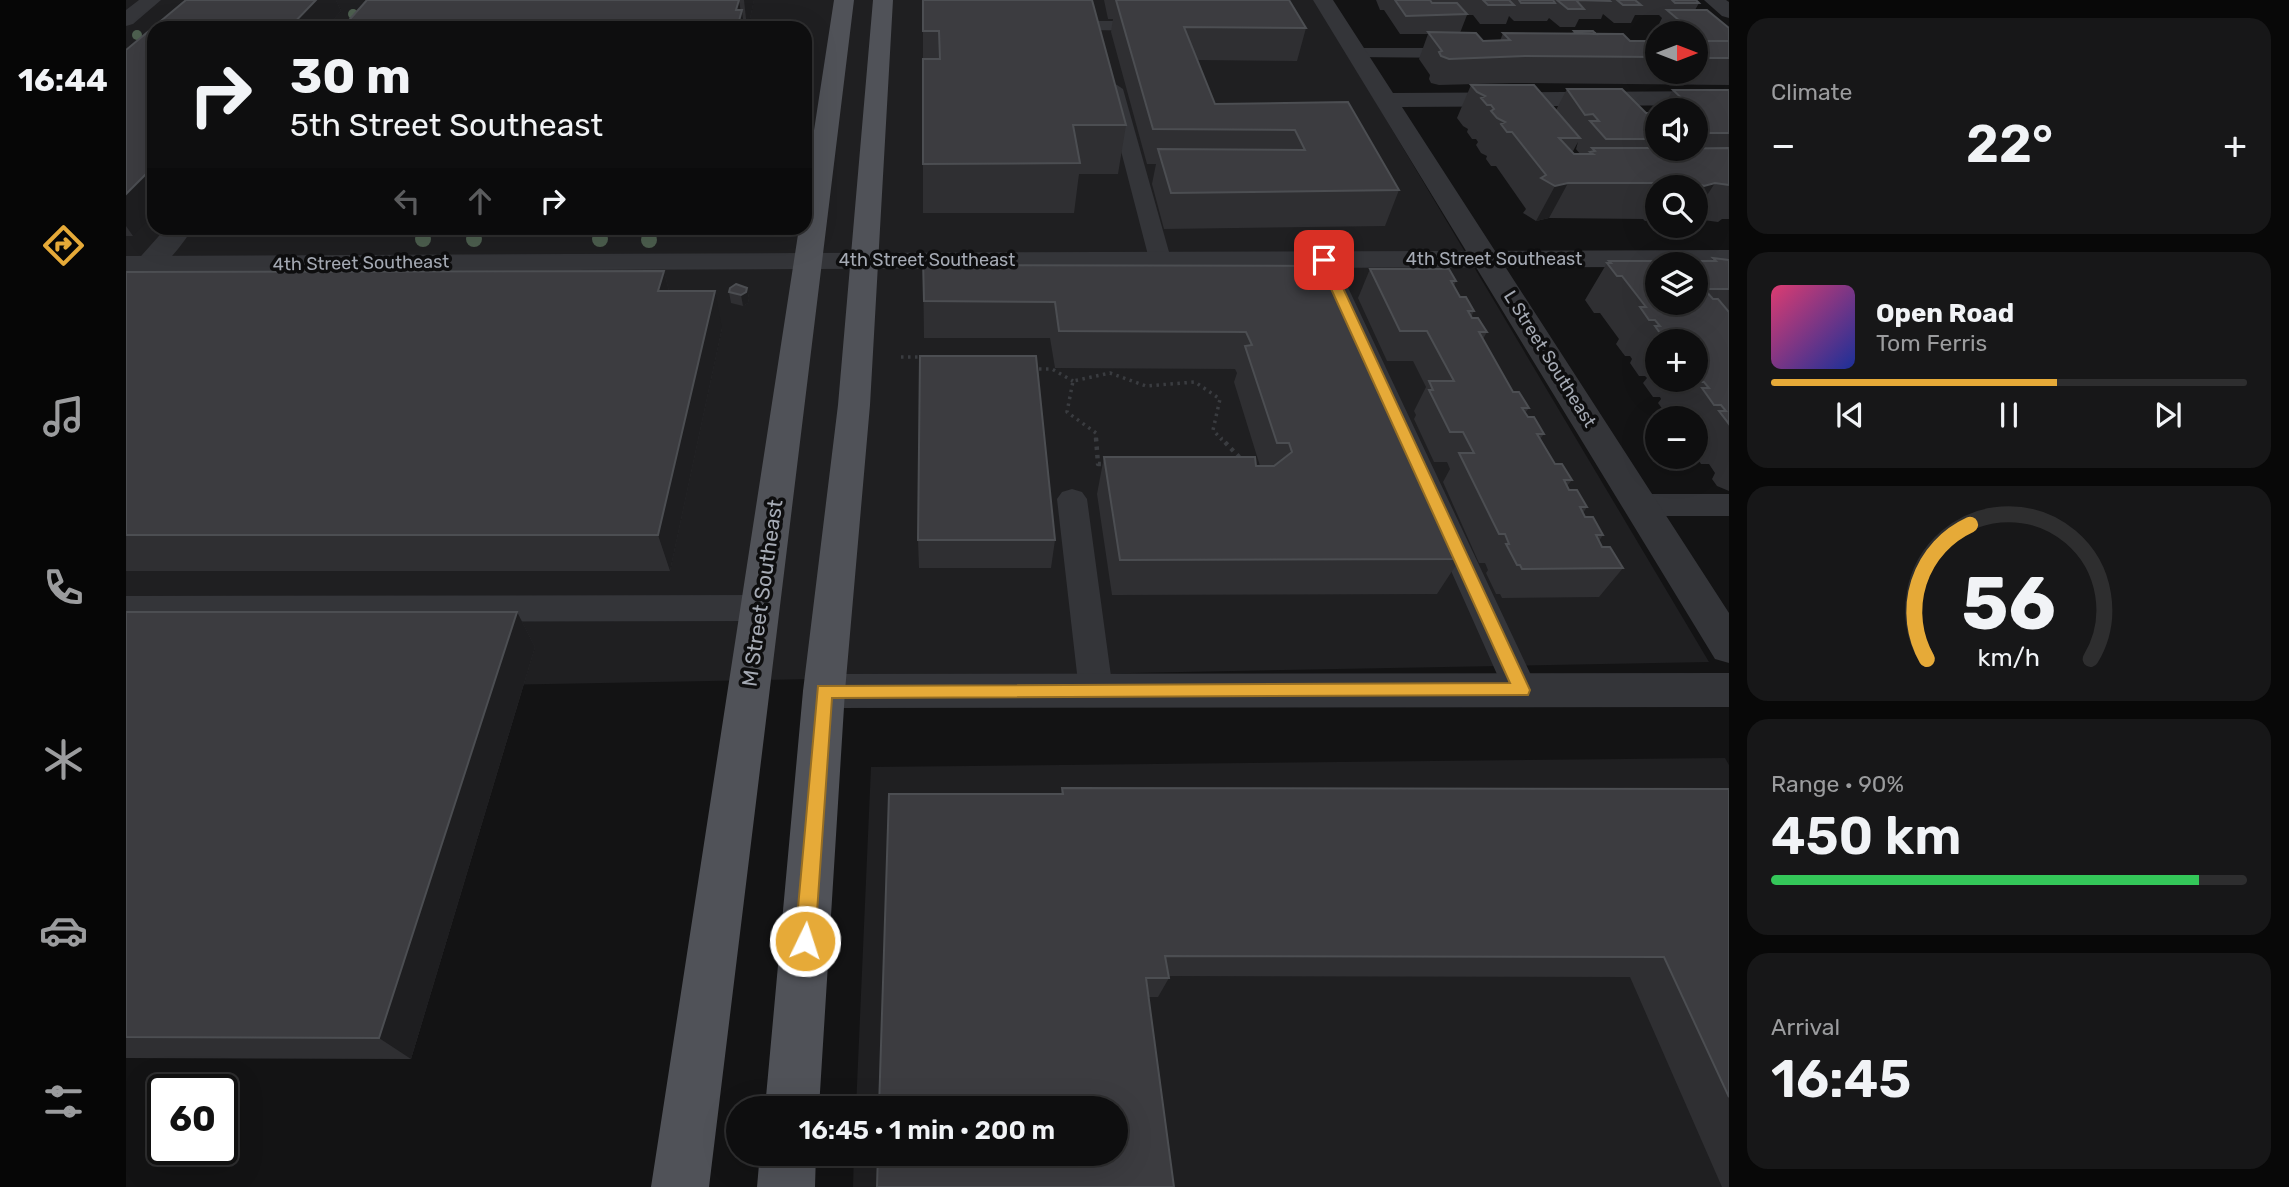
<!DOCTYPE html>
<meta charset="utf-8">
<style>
:root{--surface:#0e0e0f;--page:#171718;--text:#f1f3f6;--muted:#9b9c9e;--line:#2e2e2f;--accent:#e6aa38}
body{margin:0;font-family:Rubik,sans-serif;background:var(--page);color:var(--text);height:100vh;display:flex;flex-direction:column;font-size:26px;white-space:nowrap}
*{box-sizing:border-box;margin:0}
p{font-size:23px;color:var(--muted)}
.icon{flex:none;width:38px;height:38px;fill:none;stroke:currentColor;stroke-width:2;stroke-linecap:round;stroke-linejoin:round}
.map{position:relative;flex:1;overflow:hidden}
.drawer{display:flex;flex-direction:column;gap:18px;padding:18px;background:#080808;width:560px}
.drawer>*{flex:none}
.hud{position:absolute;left:21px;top:21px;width:665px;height:214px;border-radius:21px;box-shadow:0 7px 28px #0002,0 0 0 2px var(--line);background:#0e0e0f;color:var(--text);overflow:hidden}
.needle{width:46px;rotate:90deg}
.buttons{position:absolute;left:1519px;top:21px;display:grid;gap:14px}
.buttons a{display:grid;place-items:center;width:63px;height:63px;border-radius:50%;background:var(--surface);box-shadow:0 7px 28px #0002,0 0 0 2px var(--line);font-size:35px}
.speed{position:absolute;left:21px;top:1074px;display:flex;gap:14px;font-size:35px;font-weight:700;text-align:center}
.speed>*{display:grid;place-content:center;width:91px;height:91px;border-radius:50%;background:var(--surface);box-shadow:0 7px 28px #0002,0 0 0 2px var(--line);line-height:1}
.speed .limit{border:4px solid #111;border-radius:10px;background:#fff;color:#111}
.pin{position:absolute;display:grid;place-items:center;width:60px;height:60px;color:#fff;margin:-30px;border-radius:14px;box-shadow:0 4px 10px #0006}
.me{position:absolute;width:77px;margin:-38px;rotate:4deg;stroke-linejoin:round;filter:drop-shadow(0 0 5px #0008)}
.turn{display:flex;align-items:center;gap:24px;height:147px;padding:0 28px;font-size:32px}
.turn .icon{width:91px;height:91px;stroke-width:2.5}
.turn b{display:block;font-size:49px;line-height:60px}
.lanes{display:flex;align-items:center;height:66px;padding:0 28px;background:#0003;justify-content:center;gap:35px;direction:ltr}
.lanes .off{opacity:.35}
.big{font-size:52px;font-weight:600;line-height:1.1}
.drawer .tile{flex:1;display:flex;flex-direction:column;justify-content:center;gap:10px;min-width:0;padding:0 24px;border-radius:21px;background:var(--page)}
.drawer .dial{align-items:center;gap:0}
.dial svg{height:182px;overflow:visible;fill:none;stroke:var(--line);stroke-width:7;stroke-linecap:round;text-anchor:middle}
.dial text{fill:var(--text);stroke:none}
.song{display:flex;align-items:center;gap:21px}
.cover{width:84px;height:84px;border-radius:10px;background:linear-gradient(135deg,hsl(340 70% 55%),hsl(230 70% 35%))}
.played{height:7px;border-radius:4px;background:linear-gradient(90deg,var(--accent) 60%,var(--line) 60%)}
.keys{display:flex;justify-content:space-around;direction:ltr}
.heat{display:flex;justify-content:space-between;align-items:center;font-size:38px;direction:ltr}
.charge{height:10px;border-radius:5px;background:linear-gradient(90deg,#34c759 90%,var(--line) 0)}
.trip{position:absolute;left:600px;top:1096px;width:402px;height:70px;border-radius:35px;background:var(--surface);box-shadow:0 7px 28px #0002,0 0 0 2px var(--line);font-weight:600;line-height:70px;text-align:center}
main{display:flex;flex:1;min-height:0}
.dock{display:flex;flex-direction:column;width:126px;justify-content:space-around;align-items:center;background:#060606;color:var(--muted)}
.dock .icon{width:49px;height:49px}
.dock .active{color:var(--accent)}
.dock b{font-size:32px;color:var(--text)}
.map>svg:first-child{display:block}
.built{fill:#1f1f21;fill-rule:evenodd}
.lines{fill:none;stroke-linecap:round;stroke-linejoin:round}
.path-far1{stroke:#3a3c40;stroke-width:3.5;stroke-dasharray:2.5 4.5;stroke-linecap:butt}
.path{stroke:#3a3c40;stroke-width:4.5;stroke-dasharray:3.5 5;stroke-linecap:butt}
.service{fill:#343539;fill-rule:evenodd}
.pedestrian{fill:#343539;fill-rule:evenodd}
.minor{fill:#343539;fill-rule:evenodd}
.tertiary{fill:#343539;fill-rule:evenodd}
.primary{fill:#505258;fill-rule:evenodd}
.tree{fill:#4d5f4f}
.wall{fill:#2f2f32;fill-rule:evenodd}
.shaded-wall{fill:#1e1e20}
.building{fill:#3c3c40;stroke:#4c4e52;stroke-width:2;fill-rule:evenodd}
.route{fill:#e6aa38;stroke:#966e24;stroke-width:2}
.labels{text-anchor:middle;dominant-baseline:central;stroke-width:7;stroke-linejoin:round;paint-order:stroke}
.far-street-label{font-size:18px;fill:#a5aab4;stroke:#0e0e0f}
.street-label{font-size:21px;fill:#a5aab4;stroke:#0e0e0f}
</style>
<main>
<nav class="dock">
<b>16:44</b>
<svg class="icon active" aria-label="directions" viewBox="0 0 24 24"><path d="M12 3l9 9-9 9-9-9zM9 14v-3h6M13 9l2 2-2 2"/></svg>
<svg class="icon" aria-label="music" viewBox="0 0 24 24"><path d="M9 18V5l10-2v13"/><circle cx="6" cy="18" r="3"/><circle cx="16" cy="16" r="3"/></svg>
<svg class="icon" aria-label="phone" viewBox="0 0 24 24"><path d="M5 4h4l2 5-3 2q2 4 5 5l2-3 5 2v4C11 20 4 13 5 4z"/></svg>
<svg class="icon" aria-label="climate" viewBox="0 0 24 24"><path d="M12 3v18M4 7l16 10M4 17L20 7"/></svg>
<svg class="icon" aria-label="car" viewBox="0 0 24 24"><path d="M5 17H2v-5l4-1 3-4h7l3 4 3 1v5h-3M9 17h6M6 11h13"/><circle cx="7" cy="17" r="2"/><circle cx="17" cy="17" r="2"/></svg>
<svg class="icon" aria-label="filters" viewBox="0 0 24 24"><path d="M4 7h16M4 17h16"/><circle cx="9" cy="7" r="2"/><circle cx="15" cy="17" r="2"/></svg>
</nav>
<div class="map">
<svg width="1603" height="1187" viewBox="0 0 1603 1187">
<rect width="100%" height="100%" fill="#131314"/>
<!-- built -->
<path class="built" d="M0,0h1189l394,662 -1583,30zM28,28h651v200h-651z
M1599,758l4,7v422h-876l1,-34h262v-45h-260l15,-341z"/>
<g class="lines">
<!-- path-far1 -->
<path class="path-far1" d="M775,357h22
M906,369h20l21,12
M970,440v-7l-29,-21 6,-31 37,-8 36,13 49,-4 25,17 -7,31 9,10"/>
<!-- path -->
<path class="path" d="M970,438l2,26 47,-1 38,17 39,3 19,-24 -20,-21"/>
<!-- service -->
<path class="service" d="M970,21h58l8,5 -8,5 -64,-1 -2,-4z
M1231,48h107l9,5 -9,5 -113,-1 -3,-4z
M988,83l9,6 48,170 -3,5h-16l-3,-5 -44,-170z
M1198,253l8,2 3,5 203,430 -5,10 -12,4 -12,-4 -5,-10 -191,-430 3,-5z
M946,489l10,3 5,7 26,192 -5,10 -12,4 -12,-4 -5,-10 -22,-192 5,-7z
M1515,494h88v22h-88l-10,-4 -5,-7 5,-7z
M634,595l11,4 5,9 -5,9 -11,4 -634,1v-26z"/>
<!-- pedestrian -->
<path class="pedestrian" d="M40,228h27c-12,18 -31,48 -55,42l-4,-6z"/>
<!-- minor -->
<path class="minor" d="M13,0h22l-28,24 -7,2v-16z
M1187,0h20l60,93 336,-2v14l-327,2 327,506v50l-14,-4z
M1578,0h22l3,2v16l-7,-2z
M682,253l10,2 4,6 -4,6 -10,2 -682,3v-16z
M1603,673v34l-905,1 -15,-5 -6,-12 6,-12 15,-5z"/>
<!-- tertiary -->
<path class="tertiary" d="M1603,250v16l-72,-2v3l-849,2 -10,-2 -4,-6 4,-6 10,-2z"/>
<!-- primary -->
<path class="primary" d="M708,0h20l-145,1187h-58l148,-959h6v-39z
M747,0h20l-23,405 -25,286 -26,417h-54l38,-417 35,-286z
M634,1153h56l-1,34h-58z"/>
</g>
<!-- trees -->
<g class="tree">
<circle cx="227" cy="14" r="5"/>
<circle cx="11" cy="35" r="5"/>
<circle cx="297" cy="239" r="8"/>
<circle cx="348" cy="239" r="8"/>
<circle cx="474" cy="239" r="8"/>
<circle cx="523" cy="240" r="8"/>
</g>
<!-- wall -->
<path class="wall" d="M60,0h150l5,11 -15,17h-172l-21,208h-7v-186z
M241,0h387l-6,28h-406z
M797,0l203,125 -8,49h-39l-5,39h-151z
M978,0h185l17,28 -9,33 -100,-1 18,44 133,-2 51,88 -14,36 -221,3 -12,-45 4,-20h-9l-36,-132 2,-13h-5z
M1250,0h320l3,3 -4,7 34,18v57l-216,-2 -74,2 -8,-2 -2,-4 1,-4 -11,-16 9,-25h-28l-16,-24h-4zM1477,14l11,9h17l4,-8h24l3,3 -5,10 6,5h33v39h-39v-31h-27l-34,-7 -22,-3 -2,2h-69l-3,8h-17l-23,-8 7,-18h6l7,9h26l3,-8 5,5h33l2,-3 11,9h15l4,-8h22z
M1345,85l85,25 11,-21 79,24h11v36h39v-39h-35l12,-20h56v129h-7l-4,3 -22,-3v-32h-39v33l-12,1 -2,-2 -94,-1 -13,3 -13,-8 3,-4 -30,-43h-5l-5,-7 1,-3 -6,-3 -5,-8 2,-3 -2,-3h-4l-5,-7 1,-3 -5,-3 -6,-8zM1452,142l-2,7 4,5h-6l-2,-1z
M1587,258l16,2v231l-12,-5 -5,-7 3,-6 -6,-9h-8l-5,-8v-38h-27l-11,-15 3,-4 -1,-2h-7l-10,-14 4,-5 -2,-2h-6l-9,-13 2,-4 -2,-3h-5l-9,-12 3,-5 -19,-26h-6l-9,-13 22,-37 2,-2h102zM1531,341h39v39h-39z
M797,259h35v6l368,1 134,293 -23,35 -325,1 -15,-101 7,-37 156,9 -26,-84 3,-9 -2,-4 -180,-1 -5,-30h-126z
M1244,269l86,12 -2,5 6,11 14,14 -3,6 16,15 -4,7 30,53 16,16 -4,5 3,4 16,17 -4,5 15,25 17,16 -5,6 2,4 18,17 -4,6 2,4 18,18 -4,6 3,6 21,21 -24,29 -97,1 -2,-4h-4l-10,-21 2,-3 -3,-7h-6l-36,-81 7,-13 -3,-7h-13l-20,-43 2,-4 -2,-4 12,-24 -13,-26h-26l-29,-63z
M538,271l5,20 53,37 -52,243h-544v-299z
M621,288l2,10 -1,5 -5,3 -12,-3 -2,-11z
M792,540h137l-4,28h-132z
M0,612h391l18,35 -124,412 -285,-1z
M936,788l667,1v398h-7l-92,-210 -462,-1 1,2 -11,19h-10l-87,-203z"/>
<!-- shaded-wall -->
<path class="shaded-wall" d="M190,0h20l5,11 -15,17h-37z
M613,0l2,13 1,-3 2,18h-7l-1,-18z
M618,0h10l-6,28h-1z
M28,166v48l-21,22 -7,-10v-32z
M1442,183l-19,35 -13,3 19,-35z
M1589,183l-19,29v-14l8,-12z
M538,271l9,36 -15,-16z
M621,288l2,10 -1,5 -5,3 -2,-11z
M589,291l7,37 -52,243 -12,-36z
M391,612l18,35 -124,412 -32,-21z"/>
<!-- building -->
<path class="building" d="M60,0h130l-27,28h-135v138l-28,28v-144z
M241,0h372l-3,10h6l-5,18h-395z
M797,0h169l34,125h-53l7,38 -157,1v-105h17l-1,-28h-16z
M990,0h173l17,28 -122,-1 31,77 133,-2 51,88 -228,3 -13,-44 147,1 -10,-20 -142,-1z
M1269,0h35l2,3h25l10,11 -61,2z
M1357,0h26l5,5h-26z
M1393,0h34l2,3h-34z
M1431,0h52l1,1 -34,-1 8,9h-16z
M1491,0h18l6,5h-18z
M1546,0h24l3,3h-24z
M1541,10h40l22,18v13h-26l-7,-6v-2h-2z
M1448,31h19l3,3 -20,-1z
M1302,32l48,1 7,8 27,-1 -7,-7 120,1 7,7h27v16l-132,-1 -76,3 -8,-3 -2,-4 3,-1z
M1570,41h33v17h-33z
M1345,85h63l46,53h-21l15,16h19l-3,-2 5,-1 -3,-3h65v1l72,-1v37l-14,-2 -11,3 -9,-3 -28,3 -2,-3h-97l-13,3 -14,-8 5,-3 -34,-43h-5l-6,-8 4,-2 -8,-4 -6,-7 3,-2 -3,-4h-4l-6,-7 4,-2 -8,-4z
M1441,89h55l24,24h11v19h-12l6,7h-45l-16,-18h9l-6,-7 -8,1z
M1547,90h56v43h-33v-20h1l-1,-3h-2z
M1587,258l16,2v29h-25l9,10h5l11,13v112l-10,-13h7l-5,-6h-7l-12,-17h7l-5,-6h-7l-2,-2 1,-39h-23l-2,-1h-6l-10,-14h5l-5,-6h-6l-9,-13h6l-24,-31h-5l-10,-13h4l-2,-2h107zM1531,264h39v39h-39z
M797,259h35l-2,6 370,1 134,293 -340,1 -16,-103h151l1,9h18l18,-14 -3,-9h-12l-32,-97 7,-1 -6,-13 -187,-1 -4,-29 -131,-1z
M1244,269h79l7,12h-5l9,16h6l8,14h-6l4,7h6l9,14h-8l34,60h6l10,16h-7l6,9h6l10,17h-7l18,30h7l10,16h-8l5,10h8l10,17h-7l5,10h8l10,18h-7l6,12h8l13,21 -101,1 -2,-4h-3l-11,-21h3l-4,-10h-6l-40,-81h15l-11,-21h-13l-21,-42h4l-4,-9h25l-27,-50h-27z
M538,271l-6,20h57l-57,244h-532v-263z
M610,284l11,4 -1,4 -5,3 -12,-3 1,-4z
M794,356h116l19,184h-137z
M0,612h391l-138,426 -253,-1z
M936,788l667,1v308l-65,-140 -499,-1 4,22h-23l28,209h-297l1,-34h238v-45h-237l10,-314h174z"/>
<!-- route -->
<path class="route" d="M1194,257l10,3 200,430 -2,5 -696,3 -17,243 -3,7 -7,3 -7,-3 -3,-7 23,-255 692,-3 -192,-423z"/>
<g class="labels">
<!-- far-street labels -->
<g class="far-street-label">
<text x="1368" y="259">4th Street Southeast</text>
<text x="801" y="260">4th Street Southeast</text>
<text transform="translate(235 263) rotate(-1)">4th Street Southeast</text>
<text transform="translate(1424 359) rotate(58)">L Street Southeast</text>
</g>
<!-- street labels -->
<g class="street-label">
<text transform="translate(636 593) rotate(-82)">M Street Southeast</text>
</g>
</g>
</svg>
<div class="buttons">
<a><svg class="needle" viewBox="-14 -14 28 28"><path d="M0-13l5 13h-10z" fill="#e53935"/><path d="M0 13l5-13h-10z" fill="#9b9c9e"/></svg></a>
<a><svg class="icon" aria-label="sound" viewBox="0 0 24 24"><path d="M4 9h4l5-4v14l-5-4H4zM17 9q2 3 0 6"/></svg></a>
<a><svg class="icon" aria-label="search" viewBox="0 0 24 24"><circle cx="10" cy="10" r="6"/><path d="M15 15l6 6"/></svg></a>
<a><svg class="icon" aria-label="layers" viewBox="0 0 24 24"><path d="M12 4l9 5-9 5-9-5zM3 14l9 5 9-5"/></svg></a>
<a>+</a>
<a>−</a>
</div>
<div class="speed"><div class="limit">60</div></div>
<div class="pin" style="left:1198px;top:260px;background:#d93025"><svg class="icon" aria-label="arrive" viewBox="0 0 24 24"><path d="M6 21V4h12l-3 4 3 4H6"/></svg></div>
<svg class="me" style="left:679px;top:941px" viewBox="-20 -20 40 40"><circle r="17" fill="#e6aa38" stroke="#fff" stroke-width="3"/><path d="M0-11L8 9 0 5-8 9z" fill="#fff"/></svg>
<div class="trip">16:45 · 1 min · 200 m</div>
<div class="hud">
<div class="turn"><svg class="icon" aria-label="right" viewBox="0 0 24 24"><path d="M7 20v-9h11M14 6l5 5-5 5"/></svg><div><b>30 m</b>5th Street Southeast</div></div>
<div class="lanes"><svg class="icon off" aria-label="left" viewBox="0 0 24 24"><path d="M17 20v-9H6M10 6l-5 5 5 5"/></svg><svg class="icon off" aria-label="ahead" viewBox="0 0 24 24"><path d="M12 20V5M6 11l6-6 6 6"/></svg><svg class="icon" aria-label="right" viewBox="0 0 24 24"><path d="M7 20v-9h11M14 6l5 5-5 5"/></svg></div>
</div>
</div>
<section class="drawer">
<div class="tile"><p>Climate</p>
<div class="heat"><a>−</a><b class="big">22°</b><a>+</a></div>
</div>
<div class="tile">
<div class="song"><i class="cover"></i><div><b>Open Road</b><p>Tom Ferris</p></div></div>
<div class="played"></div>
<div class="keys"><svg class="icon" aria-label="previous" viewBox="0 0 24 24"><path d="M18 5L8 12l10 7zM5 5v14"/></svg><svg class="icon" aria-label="pause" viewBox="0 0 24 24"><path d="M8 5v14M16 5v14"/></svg><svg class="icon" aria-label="next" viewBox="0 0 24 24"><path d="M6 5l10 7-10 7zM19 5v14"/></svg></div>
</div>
<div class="tile dial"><svg viewBox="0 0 100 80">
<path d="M14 69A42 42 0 1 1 86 69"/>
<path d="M14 69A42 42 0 0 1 33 10" stroke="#e6aa38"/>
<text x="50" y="56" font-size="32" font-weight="700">56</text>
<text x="50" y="72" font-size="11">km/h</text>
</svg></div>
<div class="tile"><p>Range · 90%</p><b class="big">450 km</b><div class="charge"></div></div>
<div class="tile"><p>Arrival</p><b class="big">16:45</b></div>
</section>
</main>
